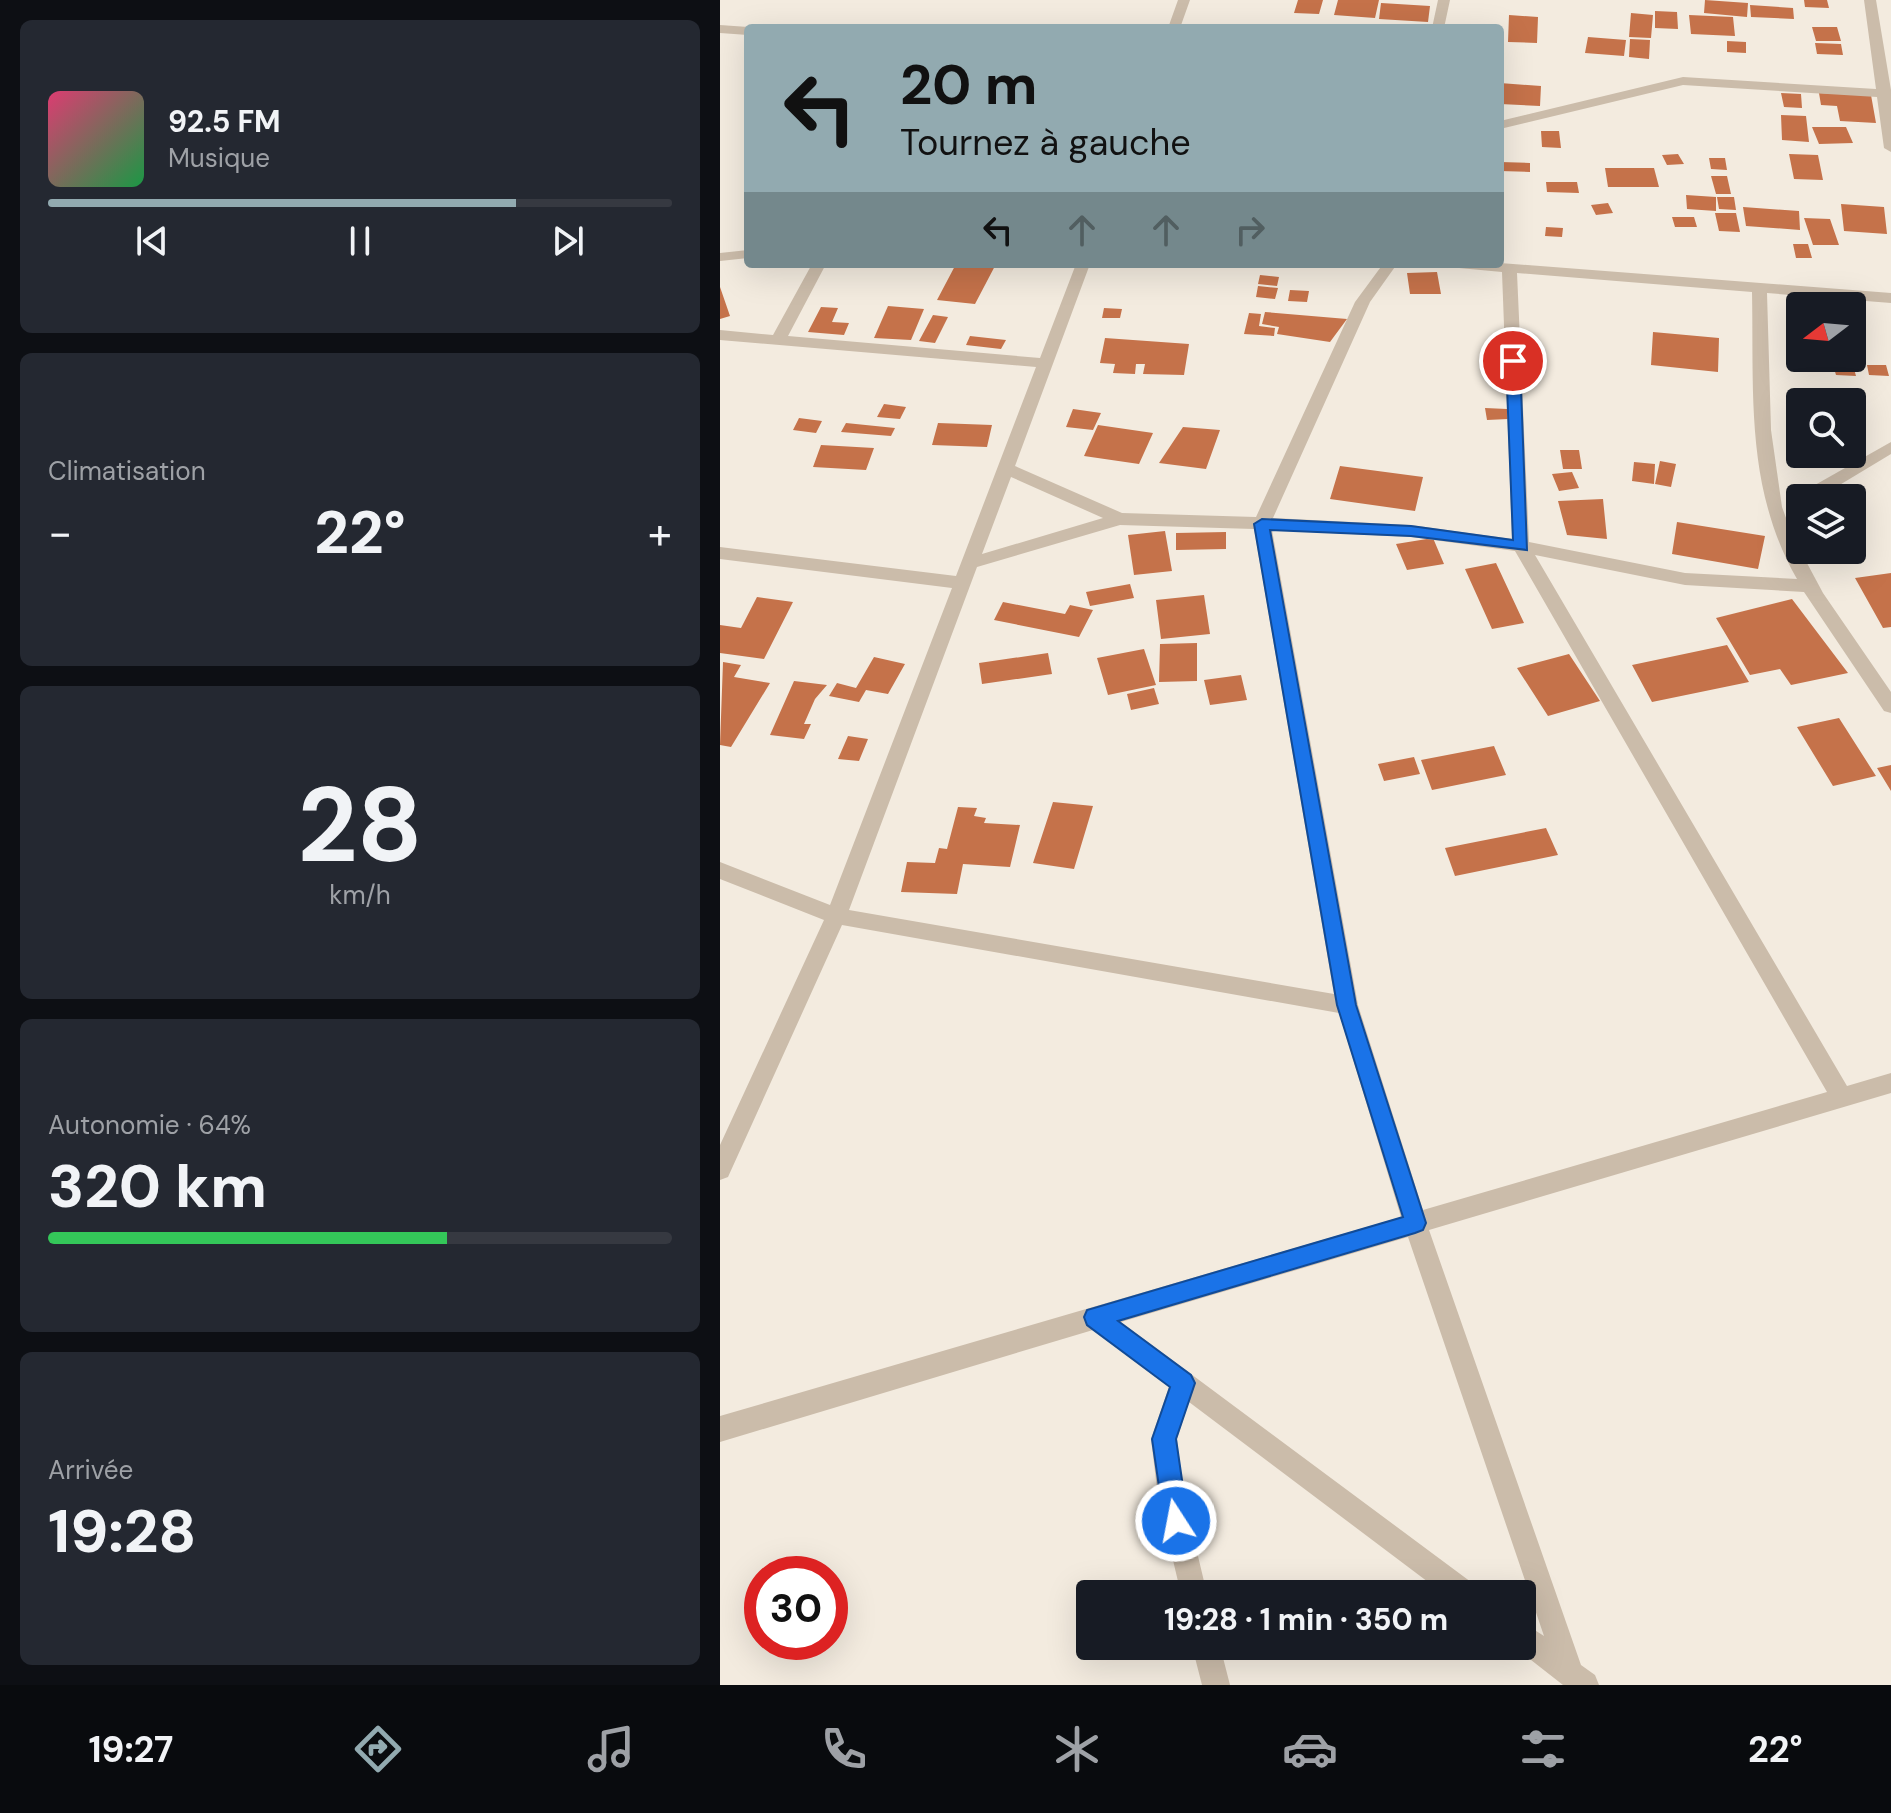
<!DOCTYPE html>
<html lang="fr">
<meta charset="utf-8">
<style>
:root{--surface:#171b24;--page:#242831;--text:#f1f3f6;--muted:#9ea1a6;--line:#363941;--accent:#92aab0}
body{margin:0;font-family:"DM Sans",sans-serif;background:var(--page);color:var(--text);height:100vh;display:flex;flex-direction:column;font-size:30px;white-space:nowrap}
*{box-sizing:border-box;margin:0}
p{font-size:26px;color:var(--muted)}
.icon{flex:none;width:44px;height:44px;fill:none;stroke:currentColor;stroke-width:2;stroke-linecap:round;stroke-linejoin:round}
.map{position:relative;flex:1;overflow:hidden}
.drawer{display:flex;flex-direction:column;gap:20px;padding:20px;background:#0d0f14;width:720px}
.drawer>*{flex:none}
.banner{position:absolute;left:24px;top:24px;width:760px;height:244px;border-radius:8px;box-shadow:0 8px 32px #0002;background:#92aab0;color:#111;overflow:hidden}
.needle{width:52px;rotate:254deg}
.fabs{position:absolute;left:1066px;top:292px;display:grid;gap:16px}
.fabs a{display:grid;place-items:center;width:80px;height:80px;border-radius:8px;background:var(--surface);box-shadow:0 8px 32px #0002;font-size:40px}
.speed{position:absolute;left:24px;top:1556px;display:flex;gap:16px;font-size:40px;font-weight:700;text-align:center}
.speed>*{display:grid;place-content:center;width:104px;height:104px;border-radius:50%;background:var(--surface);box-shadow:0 8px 32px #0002;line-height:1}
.speed .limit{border:12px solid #d22;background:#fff;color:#111}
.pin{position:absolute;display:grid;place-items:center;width:68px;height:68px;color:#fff;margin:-34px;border:4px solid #fff;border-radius:50%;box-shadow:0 2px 8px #0007}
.me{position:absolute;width:88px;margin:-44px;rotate:349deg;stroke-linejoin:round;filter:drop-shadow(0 0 6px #0008)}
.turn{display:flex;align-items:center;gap:28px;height:168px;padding:0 24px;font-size:36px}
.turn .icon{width:104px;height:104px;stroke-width:2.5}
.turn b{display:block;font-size:56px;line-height:68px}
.lanes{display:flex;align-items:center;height:76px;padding:0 24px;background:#0003;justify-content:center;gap:40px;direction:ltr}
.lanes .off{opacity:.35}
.big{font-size:60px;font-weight:800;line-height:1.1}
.drawer .widget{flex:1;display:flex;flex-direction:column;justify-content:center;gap:12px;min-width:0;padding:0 28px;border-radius:12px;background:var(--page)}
.drawer .dial{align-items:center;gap:0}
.dial b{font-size:104px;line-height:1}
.song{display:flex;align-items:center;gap:24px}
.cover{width:96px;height:96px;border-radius:12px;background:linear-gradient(135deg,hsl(340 70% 55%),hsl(140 70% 35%))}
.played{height:8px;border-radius:4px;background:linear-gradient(90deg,var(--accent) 75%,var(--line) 75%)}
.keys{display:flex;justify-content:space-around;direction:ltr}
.heat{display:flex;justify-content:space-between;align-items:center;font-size:44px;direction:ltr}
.charge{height:12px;border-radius:6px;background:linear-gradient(90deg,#34c759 64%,var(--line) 0)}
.trip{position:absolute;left:356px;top:1580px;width:460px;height:80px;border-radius:8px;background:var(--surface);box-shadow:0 8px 32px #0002;font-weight:800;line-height:80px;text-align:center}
.menu{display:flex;height:128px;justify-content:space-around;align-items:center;background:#090b0e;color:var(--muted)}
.menu .icon{width:56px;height:56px}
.menu .current{color:var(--accent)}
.menu b{font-size:36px;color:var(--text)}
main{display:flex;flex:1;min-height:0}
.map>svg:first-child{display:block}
.building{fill:#c5724a}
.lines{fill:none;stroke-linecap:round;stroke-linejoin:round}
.minor{fill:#cbbcaa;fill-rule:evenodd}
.route{fill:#1a73e8;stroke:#114b97;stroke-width:2}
</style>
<main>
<section class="drawer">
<div class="widget">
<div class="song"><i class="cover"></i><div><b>92.5 FM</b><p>Musique</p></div></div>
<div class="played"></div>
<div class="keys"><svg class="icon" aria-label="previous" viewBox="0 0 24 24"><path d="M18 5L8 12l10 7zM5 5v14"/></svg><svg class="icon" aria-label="pause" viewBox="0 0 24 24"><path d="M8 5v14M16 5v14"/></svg><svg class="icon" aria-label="next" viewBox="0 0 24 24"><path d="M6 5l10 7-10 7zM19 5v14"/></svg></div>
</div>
<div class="widget"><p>Climatisation</p>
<div class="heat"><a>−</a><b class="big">22°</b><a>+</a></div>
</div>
<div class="widget dial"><b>28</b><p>km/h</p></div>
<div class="widget"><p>Autonomie · 64%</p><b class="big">320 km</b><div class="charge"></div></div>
<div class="widget"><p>Arrivée</p><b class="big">19:28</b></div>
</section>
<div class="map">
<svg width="1171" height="1685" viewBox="0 0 1171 1685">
<rect width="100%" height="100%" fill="#f3ebdf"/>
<!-- building -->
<path class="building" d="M578,0h25l-4,14 -25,-1z
M618,0h41l-4,18 -41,-3z
M985,0l43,3 -1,14 -43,-4z
M1084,0h23l2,8 -24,-1z
M661,3l49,3 -2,16 -49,-3z
M1030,5l43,3 1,11 -43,-2z
M935,11l22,1 1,17 -23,-1z
M911,13l22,2 -2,23 -22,-1z
M789,15l29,2 -1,26 -29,-1z
M969,15l44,2 2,19 -44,-2z
M1092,27h25l4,14h-25z
M868,37l38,3 -2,16 -39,-3z
M910,39l20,1 -1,19 -20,-2z
M1007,41l19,1v11l-19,-1z
M1095,43l26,1 2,11 -26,-1z
M780,83l41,3 -1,20 -40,-2z
M1061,93l20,1 1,14 -18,-1z
M1099,93l52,2 5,28 -36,-2 -3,-15 -16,-1z
M1061,115l25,1 3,26 -27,-2z
M1092,127h34l7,16 -34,1z
M821,131h18l2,17 -19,-1z
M958,154l6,10 -17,1 -5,-10z
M1069,154l29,1 5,25 -29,-1z
M989,158h16l2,12 -16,-1z
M780,162l30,1v9l-30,-1z
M885,168h49l5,19h-51z
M991,176h16l4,18h-15z
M826,182h31l2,11 -32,-1z
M966,195l30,2v14l-29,-2z
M997,197h17l2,13 -17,-1z
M888,203l5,10 -17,2 -5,-10z
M1121,204l43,3 3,27 -43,-3z
M1023,207l56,4 1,19 -54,-4z
M995,213h21l4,19 -21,-1z
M952,217h22l3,10h-22z
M1084,218l26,1 9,26h-26z
M826,227l17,1 -1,9 -17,-1z
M1073,244h15l4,14h-16z
M236,264h40l-21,40 -38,-4z
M717,272l4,22h-31l-3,-21z
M540,275l19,2 -2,9 -19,-2z
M538,286l20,2 -3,11 -19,-2z
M0,287l10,29 -10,3z
M570,290l19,1 -2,11 -19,-1z
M168,306l36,3 -13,31 -37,-2z
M101,307l17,1 -6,14 17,1 -5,12 -36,-3z
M384,308l18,1 -2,9h-18z
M545,312l82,7 -17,23 -53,-8 2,-7 -17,-3z
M529,313l12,1 -2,12 16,2 -1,8 -30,-2z
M213,315l15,2 -13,26 -16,-2z
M933,332l66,6 -1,34 -67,-7z
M250,336l36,4 -5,9 -35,-4z
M385,338l84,6 -5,31 -41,-1 2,-10h-9l-1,10 -22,-1 2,-9 -15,-1z
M1111,358h20l5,18 -20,-1z
M1147,365h19l3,11 -20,-1z
M164,404l22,3 -6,12 -23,-2z
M765,408l22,1 1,10 -21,1z
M353,409l28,4 -8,17 -27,-3z
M79,418l23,3 -6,12 -23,-3z
M126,423l49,5 -4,8 -50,-4z
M218,423l54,2 -5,22 -55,-2z
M378,425l55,8 -14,31 -55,-8z
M463,427l37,3 -14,39 -47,-6z
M101,445l53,3 -8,22 -53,-3z
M840,450h19l3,19h-19z
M940,461l16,3 -5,23 -16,-3z
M914,462l21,2 -1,20 -22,-3z
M620,466l83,11 -8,34 -85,-12z
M852,472l7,16 -20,3 -7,-17z
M883,499l4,40 -40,-4 -9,-34z
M957,522l88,14 -7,33 -86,-15z
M445,531l7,40 -38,4 -6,-40z
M506,532v17l-50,1v-17z
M713,538l11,26 -37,6 -11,-26z
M776,563l28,60 -32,6 -27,-60z
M1171,573v54l-8,1 -28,-50z
M410,584l4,14 -44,8 -4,-14z
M484,595l6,39 -49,5 -5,-39z
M37,597l36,5 -29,57 -44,-6v-28l21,3z
M1072,599l56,74 -57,12 -11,-16 -30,6 -34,-57z
M283,602l62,12 5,-9 23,5 -14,27 -85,-17z
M477,643v38l-38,1 1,-38z
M1007,645l22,37 -97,20 -20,-37z
M424,649l12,36 -48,10 -11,-37z
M328,653l4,21 -70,10 -3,-21z
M849,654l31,47 -52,15 -31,-48z
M154,657l31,7 -17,30 -22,-4 -7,12 -30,-6 8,-13 19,5z
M3,662l18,3 -7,12 36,6 -39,64 -11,-2z
M521,675l6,25 -37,5 -6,-25z
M74,681l33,4 -12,14 -11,25h7l-7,15 -34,-4z
M434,688l5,16 -28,6 -4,-16z
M1119,718l37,58 -43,10 -36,-59z
M128,736l20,3 -9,22 -21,-2z
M774,746l12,29 -74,15 -11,-30z
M694,757l6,17 -36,7 -6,-17z
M1171,765v26l-14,-23z
M333,802l40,4 -19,63 -41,-6z
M238,807l19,1 -3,8 12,2 -2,5 36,2 -10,42 -47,-3 -6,30 -56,-2 6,-30 28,1 4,-15 8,1z
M826,828l12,27 -103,21 -10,-28z"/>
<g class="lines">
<!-- minor -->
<path class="minor" d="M458,0h12l-10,28h-12z
M718,0h12l-6,28h-12z
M1144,0h12l15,90v62l-7,-4 -7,-51 -194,-12 -183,44v-8l183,-44 193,12z
M0,25l28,2 3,1h-3v7l-28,-2z
M28,250v8l-28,3v-8z
M780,263l391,30v10l-124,-10 4,137 11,77 11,30 30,56 68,99v21l-7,-2 -80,-119 -119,-7 -150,-30 312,531 44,-13v20l-462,137 152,435 14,10 4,10h-36l-50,-39h9v-24l22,14 -136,-399 -287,85 354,263 4,9h-35l-255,-192 -12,37 7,58 23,97h-26l-23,-97 -7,-58 18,-52 -76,-57 -373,112v-26l681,-199 -62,-204 -497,-88 -114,252 -8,3v-35l104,-225 -104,-41v-17l110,43 122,-317 -232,-29v-12l236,29 80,-209 -316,-27v-10l53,5 39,-71h14l-38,72 252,22 36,-94h14l-75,202 107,47 134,4 99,-215 28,-38h14l-27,38 -97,216 138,7 101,14 -10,-267 -43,-4 -7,-4zM797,273l235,19c2,101 -7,196 45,287l-112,-6 -156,-31zM291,477l92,41 -121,36zM400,525l134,4 80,465 -485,-84 128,-343zM552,530l139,7 104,14 312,541 -404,118 -65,-205z
M1171,442v12l-73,44h-18l-1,4v-8z
M472,1646h28l10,39h-28z"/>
</g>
<!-- route -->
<path class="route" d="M793,356l7,5 7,189 -116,-14 -141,-6 86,475 70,218 -3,7 -8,3 -297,88 73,54 4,8 -19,56 12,82 -3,9 -9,3 -8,-3 -4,-9 -12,-82 18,-52 -83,-62 -3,-8 3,-7 316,-93 -66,-212 -83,-481 8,-5 149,7 102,14 -7,-179z"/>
</svg>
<div class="fabs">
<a><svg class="needle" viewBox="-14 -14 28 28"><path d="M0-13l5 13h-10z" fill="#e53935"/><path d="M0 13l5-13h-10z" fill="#9ea1a6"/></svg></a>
<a><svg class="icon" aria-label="search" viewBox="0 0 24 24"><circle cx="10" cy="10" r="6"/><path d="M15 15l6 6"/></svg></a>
<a><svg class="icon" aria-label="layers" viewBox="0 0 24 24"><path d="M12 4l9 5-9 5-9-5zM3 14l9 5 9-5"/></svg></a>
</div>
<div class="speed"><div class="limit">30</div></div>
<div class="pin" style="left:793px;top:361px;background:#d93025"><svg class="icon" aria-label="arrive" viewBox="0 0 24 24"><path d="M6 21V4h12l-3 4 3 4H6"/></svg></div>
<svg class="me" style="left:456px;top:1521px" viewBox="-20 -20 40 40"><circle r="17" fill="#1a73e8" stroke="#fff" stroke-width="3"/><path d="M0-11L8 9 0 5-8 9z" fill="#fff"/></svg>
<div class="trip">19:28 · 1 min · 350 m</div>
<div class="banner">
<div class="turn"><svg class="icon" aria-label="left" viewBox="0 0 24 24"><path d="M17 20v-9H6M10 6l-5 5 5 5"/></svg><div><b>20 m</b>Tournez à gauche</div></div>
<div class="lanes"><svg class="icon" aria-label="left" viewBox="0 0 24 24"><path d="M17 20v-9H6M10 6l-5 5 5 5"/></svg><svg class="icon off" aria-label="ahead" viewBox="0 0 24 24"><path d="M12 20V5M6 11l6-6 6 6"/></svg><svg class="icon off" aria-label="ahead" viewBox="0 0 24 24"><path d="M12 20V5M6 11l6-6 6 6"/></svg><svg class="icon off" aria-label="right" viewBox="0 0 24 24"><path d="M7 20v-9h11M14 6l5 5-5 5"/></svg></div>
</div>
</div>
</main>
<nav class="menu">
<b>19:27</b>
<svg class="icon current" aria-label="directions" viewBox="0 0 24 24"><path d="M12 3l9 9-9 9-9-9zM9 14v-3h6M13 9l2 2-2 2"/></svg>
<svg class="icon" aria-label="music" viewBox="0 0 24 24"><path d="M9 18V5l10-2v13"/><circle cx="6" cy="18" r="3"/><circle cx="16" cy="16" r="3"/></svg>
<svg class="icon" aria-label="phone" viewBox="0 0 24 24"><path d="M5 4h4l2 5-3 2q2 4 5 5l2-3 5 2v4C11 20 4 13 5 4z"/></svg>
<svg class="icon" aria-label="climate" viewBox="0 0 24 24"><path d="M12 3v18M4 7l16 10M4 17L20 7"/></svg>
<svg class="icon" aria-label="car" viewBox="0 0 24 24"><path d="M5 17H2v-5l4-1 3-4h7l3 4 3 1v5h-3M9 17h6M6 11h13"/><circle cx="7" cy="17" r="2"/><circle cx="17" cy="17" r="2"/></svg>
<svg class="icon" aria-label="filters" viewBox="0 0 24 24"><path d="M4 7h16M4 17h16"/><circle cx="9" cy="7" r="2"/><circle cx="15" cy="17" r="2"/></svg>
<b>22°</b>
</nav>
